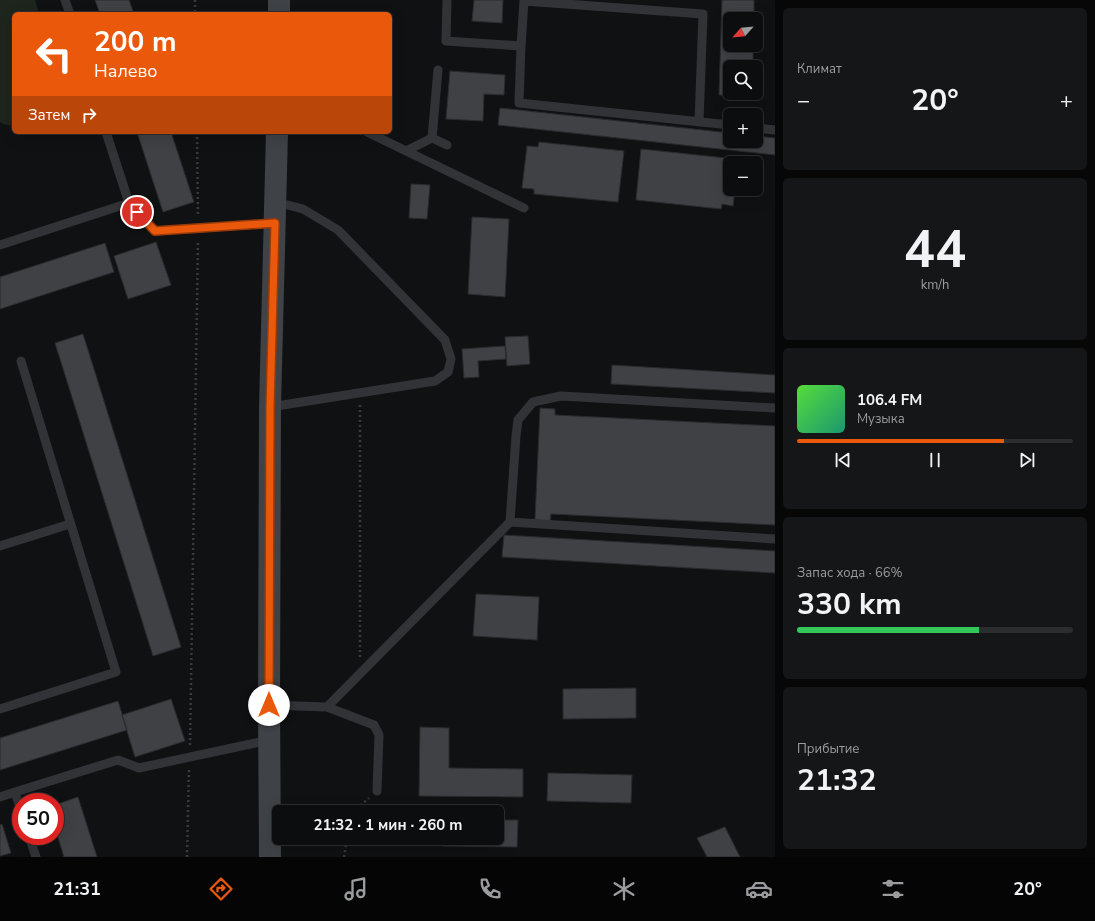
<!DOCTYPE html>
<html lang="ru">
<meta charset="utf-8">
<style>
:root{--surface:#0c0d0e;--page:#151617;--text:#f1f3f6;--muted:#9a9c9e;--line:#2c2d2e;--accent:#ea580c}
body{margin:0;font-family:"Nunito Sans",sans-serif;background:var(--page);color:var(--text);height:100vh;display:flex;flex-direction:column;font-size:15px;white-space:nowrap}
*{box-sizing:border-box;margin:0}
p{font-size:13px;color:var(--muted)}
.icon{flex:none;width:22px;height:22px;fill:none;stroke:currentColor;stroke-width:2;stroke-linecap:round;stroke-linejoin:round}
.map{position:relative;flex:1;overflow:hidden}
.side{display:flex;flex-direction:column;gap:8px;padding:8px;background:#070708;width:320px}
.side>*{flex:none}
.top-card{position:absolute;left:12px;top:12px;width:380px;height:122px;border-radius:6px;box-shadow:0 4px 16px #0002,0 0 0 1px var(--line);background:#ea580c;color:#fff;overflow:hidden}
.needle{width:26px;rotate:243deg}
.controls{position:absolute;left:723px;top:12px;display:grid;gap:8px}
.controls a{display:grid;place-items:center;width:40px;height:40px;border-radius:6px;background:var(--surface);box-shadow:0 4px 16px #0002,0 0 0 1px var(--line);font-size:20px}
.speed{position:absolute;left:12px;top:793px;display:flex;gap:8px;font-size:20px;font-weight:700;text-align:center}
.speed>*{display:grid;place-content:center;width:52px;height:52px;border-radius:50%;background:var(--surface);box-shadow:0 4px 16px #0002,0 0 0 1px var(--line);line-height:1}
.speed .limit{border:6px solid #d22;background:#fff;color:#111}
.pin{position:absolute;display:grid;place-items:center;width:34px;height:34px;color:#fff;margin:-17px;border:2px solid #fff;border-radius:50%;box-shadow:0 1px 4px #0007}
.me{position:absolute;width:44px;margin:-22px;rotate:0deg;stroke-linejoin:round;filter:drop-shadow(0 0 3px #0008)}
.turn{display:flex;align-items:center;gap:14px;height:84px;padding:0 16px;font-size:18px}
.turn .icon{width:52px;height:52px;stroke-width:2.5}
.turn b{display:block;font-size:28px;line-height:34px}
.then{display:flex;align-items:center;height:38px;padding:0 16px;background:#0003;gap:8px;font-size:15px}
.big{font-size:30px;font-weight:700;line-height:1.1}
.side .card{flex:1;display:flex;flex-direction:column;justify-content:center;gap:6px;min-width:0;padding:0 14px;border-radius:6px;background:var(--page)}
.side .dial{align-items:center;gap:0}
.dial b{font-size:52px;line-height:1}
.song{display:flex;align-items:center;gap:12px}
.cover{width:48px;height:48px;border-radius:6px;background:linear-gradient(135deg,hsl(110 70% 55%),hsl(160 70% 35%))}
.played{height:4px;border-radius:2px;background:linear-gradient(90deg,var(--accent) 75%,var(--line) 75%)}
.keys{display:flex;justify-content:space-around;direction:ltr}
.heat{display:flex;justify-content:space-between;align-items:center;font-size:22px;direction:ltr}
.charge{height:6px;border-radius:3px;background:linear-gradient(90deg,#34c759 66%,var(--line) 0)}
.trip{position:absolute;left:272px;top:805px;width:232px;height:40px;border-radius:6px;background:var(--surface);box-shadow:0 4px 16px #0002,0 0 0 1px var(--line);font-weight:700;line-height:40px;text-align:center}
.tabs{display:flex;height:64px;justify-content:space-around;align-items:center;background:#050506;color:var(--muted)}
.tabs .icon{width:28px;height:28px}
.tabs .active{color:var(--accent)}
.tabs b{font-size:18px;color:var(--text)}
main{display:flex;flex:1;min-height:0}
.map>svg:first-child{display:block}
.green{fill:#1d251d}
.building{fill:#3f4145;stroke:#2a2b2e}
.lines{fill:none;stroke-linecap:round;stroke-linejoin:round}
.path{stroke:#373a3e;stroke-width:2.5;stroke-dasharray:2 3;stroke-linecap:butt}
.service{stroke:#313337;stroke-width:9}
.secondary{stroke:#3f4247;stroke-width:22}
.route-casing{stroke:#983908;stroke-width:10}
.route{stroke:#ea580c;stroke-width:7}
</style>
<main>
<div class="map">
<svg width="775" height="857" viewBox="0 0 775 857">
<rect width="100%" height="100%" fill="#101112"/>
<!-- green -->
<path class="green" d="M0,0h35l4,14h-25l-1,112 -10,-2 -3,-2z"/>
<!-- building -->
<path class="building" d="M95,0h34l5,14h-34z
M474,0h29l-1,23 -30,-2z
M722,0h32v19h-24v26h23v22h-23v26h22v3l-33,-1z
M450,71l55,4 -1,20 -20,-1 -1,27 -37,-2z
M500,108l230,25v8h26v-5l19,2v17l-277,-30z
M137,132h34l23,70 -31,10z
M539,142l85,9 -6,51 -84,-8v-5l-12,-1 5,-42 11,1z
M641,149l85,9v4l11,1h-7v26h5l-2,17 -11,-2 -1,5 -85,-9z
M411,184l19,1 -3,34 -18,-1z
M472,217l37,2 -4,78 -37,-3z
M156,242l15,43 -43,14 -14,-43z
M105,243l9,29 -114,37v-32z
M83,334l98,313 -28,9 -98,-313z
M528,336l2,28 -23,2 -2,-29z
M505,346l1,13 -28,2 1,16 -15,1 -2,-29z
M612,365l163,10v18l-164,-9z
M540,408l15,1v6l220,11v99l-224,-11 -1,7 -15,-1z
M504,535l271,16v22l-273,-16z
M476,594l63,3 -2,43 -64,-4z
M636,688v30l-73,1v-30z
M171,699l14,42 -50,16 -13,-42z
M118,701l9,29 -127,40v-32z
M420,727l29,1v40l74,1v28l-104,-1z
M548,773l84,2 -1,28 -84,-2z
M78,797l19,60h-33l-9,-29v-23z
M497,820h21l-1,27 -74,-1v-8h54z
M2,824l9,29 -11,3v-31z
M725,827l15,30h-33l-10,-19z"/>
<g class="lines">
<!-- path -->
<path class="path" d="M195,0v14
M197,132l1,85
M360,657v-253
M190,745l8,-505
M353,812l16,-14
M187,857l2,-89
M344,857l3,-19"/>
<!-- service -->
<path class="service" d="M65,0l5,14
M447,0l-1,41 75,5 -2,57 211,22
M521,46l3,-45 179,13 -4,108
M756,128l19,2
M106,132l23,71 26,28 120,-8
M367,132l157,76
M432,138l6,-68
M406,151l26,-13 15,7
M0,245l129,-42
M270,407l165,-26 13,-9 3,-13 -6,-19 -107,-110 -35,-21 -27,-7
M510,522l265,17
M0,546l70,-22
M269,705l58,2 47,18 5,10 -2,56
M327,707l183,-185 6,-86 2,-16 15,-18 28,-6 214,12
M0,709l116,-37 -95,-311
M0,797l15,-5
M21,811l-6,-19 103,-32 21,8 130,-28
M29,836l7,21"/>
<!-- secondary -->
<path class="secondary" d="M279,14v-14
M270,857l-1,-152 1,-298 7,-275"/>
</g>
<g class="lines">
<!-- route casing -->
<g class="route-casing">
<path id="route" d="M137,212l18,19 120,-8 -5,185 -1,297"/>
</g>
<!-- route -->
<use href="#route" class="route"/>
</g>
</svg>
<div class="controls">
<a><svg class="needle" viewBox="-14 -14 28 28"><path d="M0-13l5 13h-10z" fill="#e53935"/><path d="M0 13l5-13h-10z" fill="#9a9c9e"/></svg></a>
<a><svg class="icon" aria-label="search" viewBox="0 0 24 24"><circle cx="10" cy="10" r="6"/><path d="M15 15l6 6"/></svg></a>
<a>+</a>
<a>−</a>
</div>
<div class="speed"><div class="limit">50</div></div>
<div class="pin" style="left:137px;top:212px;background:#d93025"><svg class="icon" aria-label="arrive" viewBox="0 0 24 24"><path d="M6 21V4h12l-3 4 3 4H6"/></svg></div>
<svg class="me" style="left:269px;top:705px" viewBox="-20 -20 40 40"><circle r="19" fill="#fff"/><path d="M0-13L10 11 0 6-10 11z" fill="#ea580c"/></svg>
<div class="trip">21:32 · 1 мин · 260 m</div>
<div class="top-card">
<div class="turn"><svg class="icon" aria-label="left" viewBox="0 0 24 24"><path d="M17 20v-9H6M10 6l-5 5 5 5"/></svg><div><b>200 m</b>Налево</div></div>
<div class="then">Затем<svg class="icon" aria-label="right" viewBox="0 0 24 24"><path d="M7 20v-9h11M14 6l5 5-5 5"/></svg></div>
</div>
</div>
<section class="side">
<div class="card"><p>Климат</p>
<div class="heat"><a>−</a><b class="big">20°</b><a>+</a></div>
</div>
<div class="card dial"><b>44</b><p>km/h</p></div>
<div class="card">
<div class="song"><i class="cover"></i><div><b>106.4 FM</b><p>Музыка</p></div></div>
<div class="played"></div>
<div class="keys"><svg class="icon" aria-label="previous" viewBox="0 0 24 24"><path d="M18 5L8 12l10 7zM5 5v14"/></svg><svg class="icon" aria-label="pause" viewBox="0 0 24 24"><path d="M8 5v14M16 5v14"/></svg><svg class="icon" aria-label="next" viewBox="0 0 24 24"><path d="M6 5l10 7-10 7zM19 5v14"/></svg></div>
</div>
<div class="card"><p>Запас хода · 66%</p><b class="big">330 km</b><div class="charge"></div></div>
<div class="card"><p>Прибытие</p><b class="big">21:32</b></div>
</section>
</main>
<nav class="tabs">
<b>21:31</b>
<svg class="icon active" aria-label="directions" viewBox="0 0 24 24"><path d="M12 3l9 9-9 9-9-9zM9 14v-3h6M13 9l2 2-2 2"/></svg>
<svg class="icon" aria-label="music" viewBox="0 0 24 24"><path d="M9 18V5l10-2v13"/><circle cx="6" cy="18" r="3"/><circle cx="16" cy="16" r="3"/></svg>
<svg class="icon" aria-label="phone" viewBox="0 0 24 24"><path d="M5 4h4l2 5-3 2q2 4 5 5l2-3 5 2v4C11 20 4 13 5 4z"/></svg>
<svg class="icon" aria-label="climate" viewBox="0 0 24 24"><path d="M12 3v18M4 7l16 10M4 17L20 7"/></svg>
<svg class="icon" aria-label="car" viewBox="0 0 24 24"><path d="M5 17H2v-5l4-1 3-4h7l3 4 3 1v5h-3M9 17h6M6 11h13"/><circle cx="7" cy="17" r="2"/><circle cx="17" cy="17" r="2"/></svg>
<svg class="icon" aria-label="filters" viewBox="0 0 24 24"><path d="M4 7h16M4 17h16"/><circle cx="9" cy="7" r="2"/><circle cx="15" cy="17" r="2"/></svg>
<b>20°</b>
</nav>
